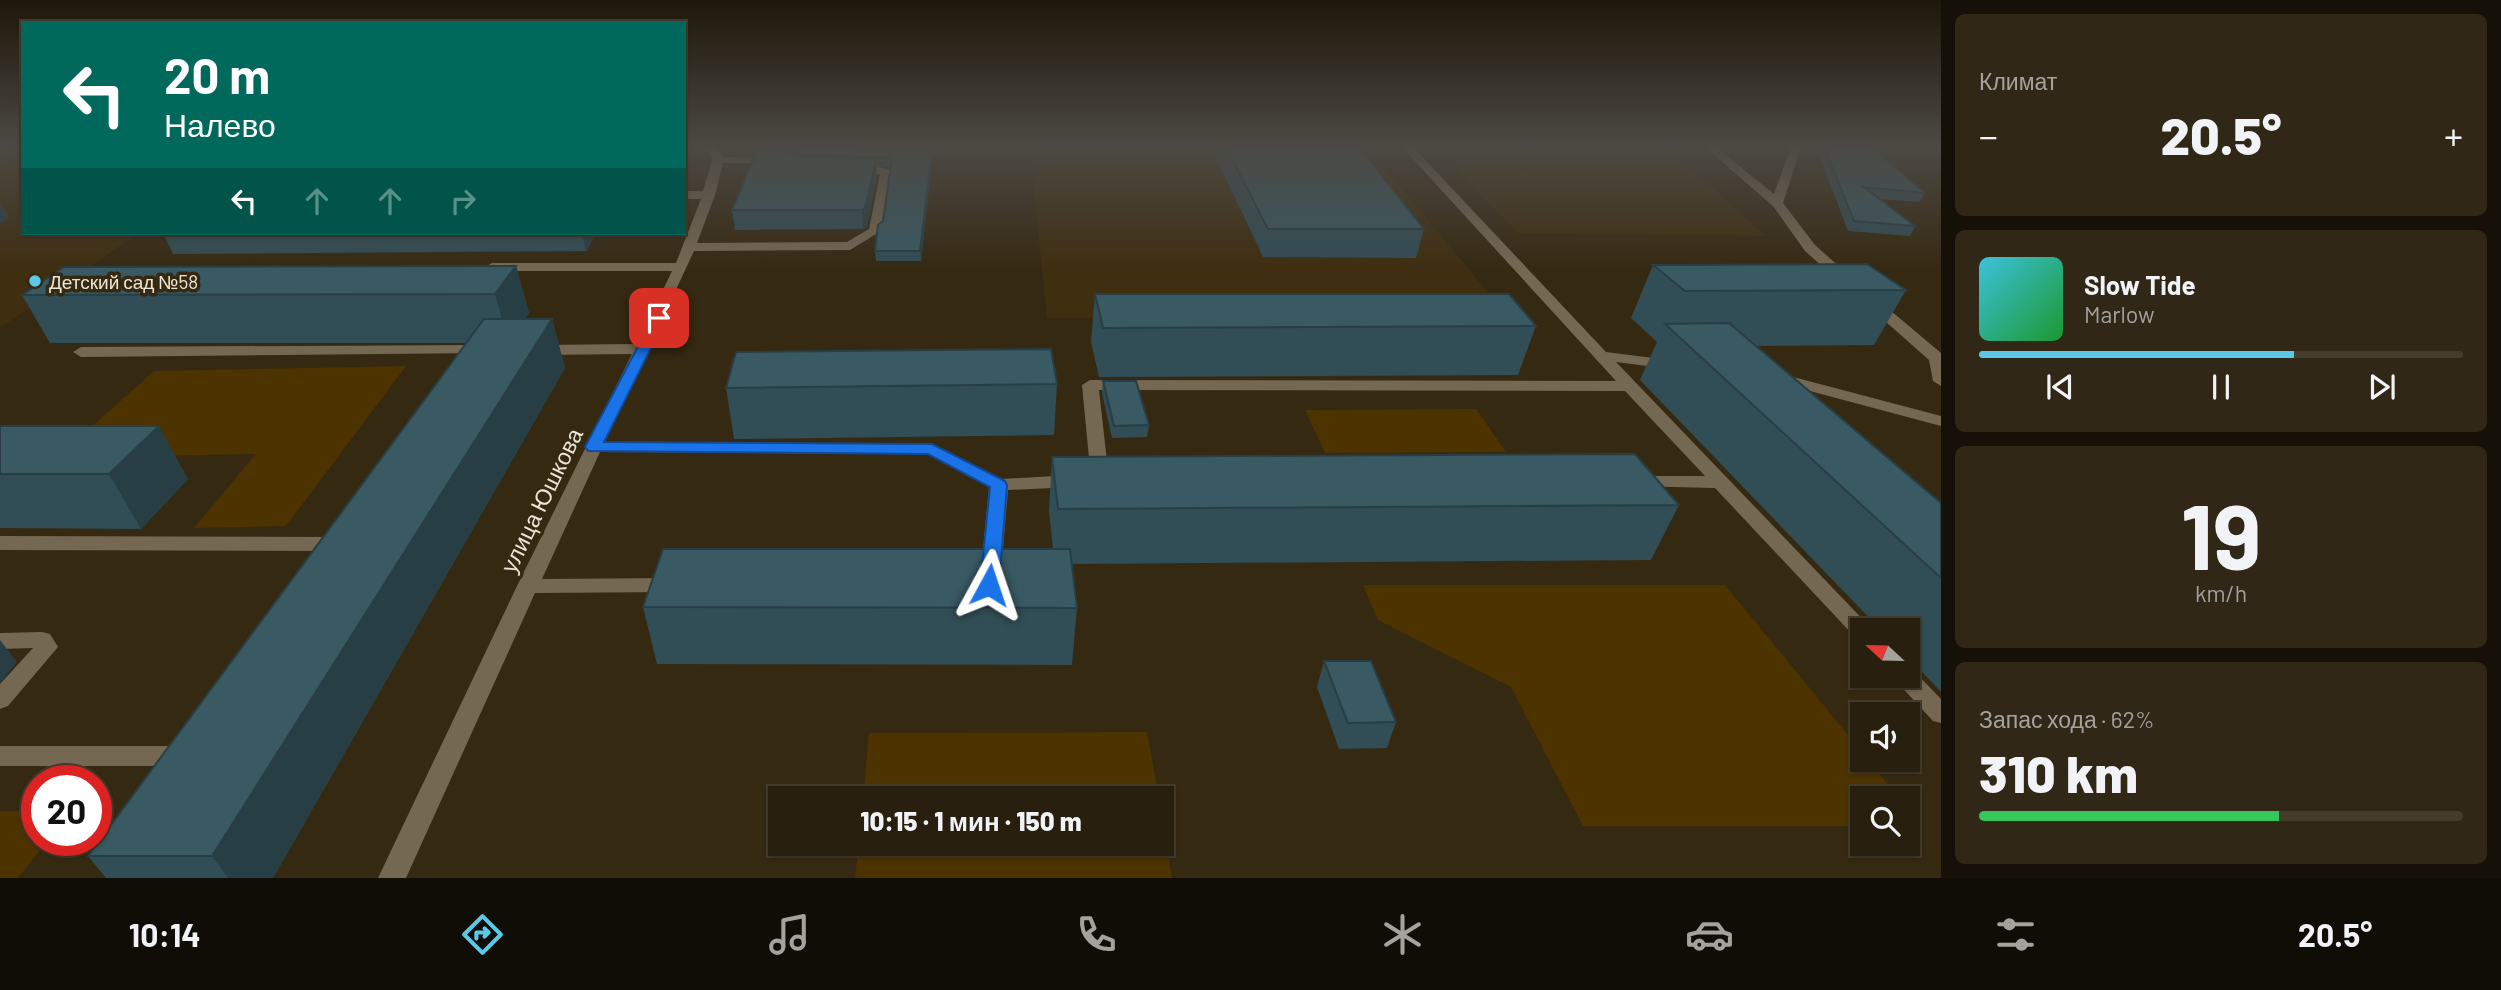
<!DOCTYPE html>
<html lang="ru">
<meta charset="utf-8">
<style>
:root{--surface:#281f0e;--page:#302717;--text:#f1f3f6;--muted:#a5a29e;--line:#443d2e;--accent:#5ac8e6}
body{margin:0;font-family:Barlow,sans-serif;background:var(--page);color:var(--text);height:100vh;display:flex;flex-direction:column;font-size:26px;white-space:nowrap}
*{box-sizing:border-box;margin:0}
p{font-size:23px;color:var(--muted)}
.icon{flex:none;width:38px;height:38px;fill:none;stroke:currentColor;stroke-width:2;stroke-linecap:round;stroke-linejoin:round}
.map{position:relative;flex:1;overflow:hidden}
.sheet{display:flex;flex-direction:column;gap:14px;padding:14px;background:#161108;width:560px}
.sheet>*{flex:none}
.banner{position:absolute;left:21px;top:21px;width:665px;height:214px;border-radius:0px;box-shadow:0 2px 5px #0004,0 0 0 2px var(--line);background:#00695c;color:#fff;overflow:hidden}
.needle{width:46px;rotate:292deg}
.buttons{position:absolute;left:1850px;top:618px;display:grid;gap:14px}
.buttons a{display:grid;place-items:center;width:70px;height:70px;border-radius:0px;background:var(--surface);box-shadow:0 2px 5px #0004,0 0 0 2px var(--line);font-size:35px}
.speed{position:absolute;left:21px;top:765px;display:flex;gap:14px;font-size:35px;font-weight:700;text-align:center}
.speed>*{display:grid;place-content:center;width:91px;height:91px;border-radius:50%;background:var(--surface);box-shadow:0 2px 5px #0004,0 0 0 2px var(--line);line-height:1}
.speed .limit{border:10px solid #d22;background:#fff;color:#111}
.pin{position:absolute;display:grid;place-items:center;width:60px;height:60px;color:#fff;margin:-30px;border-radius:14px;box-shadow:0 4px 10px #0006}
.me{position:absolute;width:77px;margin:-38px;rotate:5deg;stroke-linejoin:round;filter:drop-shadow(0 0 5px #0008)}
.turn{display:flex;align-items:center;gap:24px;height:147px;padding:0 28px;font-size:32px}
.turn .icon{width:91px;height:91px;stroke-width:2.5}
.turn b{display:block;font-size:49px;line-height:60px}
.lanes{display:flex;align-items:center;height:66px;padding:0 28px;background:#0003;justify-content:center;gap:35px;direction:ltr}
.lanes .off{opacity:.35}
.big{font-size:52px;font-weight:800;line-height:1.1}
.sheet .card{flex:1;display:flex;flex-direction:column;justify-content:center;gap:10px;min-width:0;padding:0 24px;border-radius:10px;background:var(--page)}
.sheet .dial{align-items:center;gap:0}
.dial b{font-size:91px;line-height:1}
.song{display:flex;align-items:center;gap:21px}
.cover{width:84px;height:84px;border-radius:10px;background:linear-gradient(135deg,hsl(190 70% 55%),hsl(130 70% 35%))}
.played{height:7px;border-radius:4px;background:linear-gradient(90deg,var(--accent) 65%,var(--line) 65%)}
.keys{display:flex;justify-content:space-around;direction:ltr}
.heat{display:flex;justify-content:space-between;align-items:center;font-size:38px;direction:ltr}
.charge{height:10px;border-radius:5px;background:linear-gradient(90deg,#34c759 62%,var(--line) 0)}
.trip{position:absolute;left:768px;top:786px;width:406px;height:70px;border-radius:0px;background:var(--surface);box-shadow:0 2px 5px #0004,0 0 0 2px var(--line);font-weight:800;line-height:70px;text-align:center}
.tab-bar{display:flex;height:112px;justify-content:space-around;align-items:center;background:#100c06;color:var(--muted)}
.tab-bar .icon{width:49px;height:49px}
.tab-bar .on{color:var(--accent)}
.tab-bar b{font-size:32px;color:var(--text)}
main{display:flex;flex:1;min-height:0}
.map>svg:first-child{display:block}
.built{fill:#3f2e10}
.green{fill:#4c3300}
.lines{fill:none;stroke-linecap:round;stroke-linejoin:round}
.minor{fill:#756853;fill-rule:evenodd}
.wall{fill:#314d55}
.shaded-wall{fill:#283e45}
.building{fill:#395963;stroke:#283e45;stroke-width:2}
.route{fill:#1a73e8;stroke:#114b97;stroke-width:2}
.poi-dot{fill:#5ac8e6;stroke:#362912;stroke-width:2.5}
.labels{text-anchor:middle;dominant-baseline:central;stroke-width:7;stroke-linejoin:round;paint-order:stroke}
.far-poi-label{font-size:19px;fill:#ece4d6;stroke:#362912;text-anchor:start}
.street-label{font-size:23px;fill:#ece4d6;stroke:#362912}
</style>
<main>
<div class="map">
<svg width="1941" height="878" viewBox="0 0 1941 878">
<rect width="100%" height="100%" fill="#362912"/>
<!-- built -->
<path class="built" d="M1433,147h235l98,89 -248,-3z
M0,152h23v81h116l-139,95z
M1030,152h342l137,166h-462z"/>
<!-- green -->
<path class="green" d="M406,366l-120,160 -92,2 62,-74 -199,4 97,-87z
M1476,409l30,43 -181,1 -20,-43z
M1363,585h362l137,167v8h6l31,38h-37v28h-279l-72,-139 -133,-67z
M1147,732l12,66h-296l6,-65z
M0,811h37v29h11l-30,38h-18z
M1162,818l10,60h-317l4,-34h303z"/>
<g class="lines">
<!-- minor -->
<path class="minor" d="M697,147h19l6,10 55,1 6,3 -6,3 -54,-1 -8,32 -18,48 150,-1 22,-13 11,-55 -29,-1 -2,-2c10,-6 33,-6 43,0l-11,60 -31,19 -156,1 -89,191 327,2 70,35 71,-4 9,6 -9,6 -65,3 -7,82 -3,5h-14l-3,-5 8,-85 -60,-33 -329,-2 -58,127 132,-1 7,2 3,5 -3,5 -7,2 -139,1 -129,285h-28l139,-292 115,-232 -94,1 -8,-5 8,-5 99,-1 35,-73h-180l-7,-4 7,-4h184l25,-64h-17v-8h19l9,-31 -5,-9z
M1402,147h11l193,205 71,9 2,3 -2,3 -6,2 -55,-7 257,268h-11v8l-8,-2 -139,-148 -86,-2 -2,-4 9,-6h69l-80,-85 -526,-1 10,89 -2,4h-14l-2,-4 -9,-94 8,-5 526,1z
M1705,147h11l58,47 17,-47h10l-18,56 32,42 36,32v6h-10l-36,-32 -32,-45z
M1873,299l5,1 63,53v33l-8,-5 -4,-21 -61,-54 -2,-3 2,-3z
M479,345l5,2 3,3 -3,3 -403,4 -8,-5 8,-5z
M1778,373l163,43v10l-169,-45 -2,-3z
M0,536l340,1 7,2 3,5 -3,5 -7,2 -340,-1z
M42,632l8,2 8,13 -50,59 -8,3v-25l33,-36 -33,1v-16z
M1908,668l5,2 28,29v24l-8,-2 -36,-39 -3,-6h14z
M0,746h184l9,3 3,7 -3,7 -9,3h-184z"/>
</g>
<!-- wall -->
<path class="wall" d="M1211,147h148l65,82 -8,29 -153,-1z
M1816,147h55l54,46 -6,9 -39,-3 35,27 -5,10 -62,-5z
M788,148h76l1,4h67v9l-11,100h-45l-1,-10 8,-30 7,-54h-14l1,10 -10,50 -4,2 -128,1 -3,-20 56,-57z
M163,233h434l-11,18 -413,3z
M1653,265l253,25 -32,55 -119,1 186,157v189l-33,-35v-27h-27l-241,-250 17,-38 -26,-24z
M516,266l13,47 -4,6h27l13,49 -292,510h-167l-18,-22 378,-513h-416l-28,-48z
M1095,294l441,32 -18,49 -419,2 -8,-35z
M1103,381l46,44 -2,12 -35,1 -10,-45z
M1057,384l-3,51 -320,4 -8,-51z
M0,426l188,53 -47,50 -141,-1z
M1052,457l627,48 -28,55 -579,4 5,44 -5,57 -415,-1 -14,-57 410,-58 -4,-38z
M1324,661l72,61 -9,26 -48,1 -22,-62z"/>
<!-- shaded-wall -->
<path class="shaded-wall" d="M932,152v9l-11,100 -1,-10z
M876,159l1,18 -10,50 -4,2 -1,-19z
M0,203l9,15 -9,6z
M582,233h15l-11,18z
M516,266l13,47 -20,30 -14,-49z
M552,319l13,49 -292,510h-45l-16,-22z
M159,426l29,53 -47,50 -32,-55z
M0,640l17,22 -17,21z"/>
<!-- building -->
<path class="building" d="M1226,147h133l65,82h-156z
M1824,147h47l54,46 -61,-6 51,39 -61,-5z
M758,148l22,1 16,8 80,2 -11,49 -3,2h-130z
M788,148h76l-1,4h69l-12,99h-45l3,-26 5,-4 9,-63 -92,-4z
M1867,264l39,26 -221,1 -32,-26z
M516,266l-21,28 -473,1 42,-28z
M1095,294h414l27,32 -433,2z
M484,319h68l-340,537h-124z
M1729,323l212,180v75l-276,-254z
M1051,349l6,35 -331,4 10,-36z
M1103,381h33l13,44 -35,1z
M0,426h159l-50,48h-109z
M1635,454l44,51 -621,4 -6,-52z
M663,549h407l7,59 -434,-1z
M1324,661h47l25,61 -48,1z"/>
<!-- sky -->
<linearGradient id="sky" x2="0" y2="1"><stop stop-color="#1e170a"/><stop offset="0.54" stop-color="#4c4944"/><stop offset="1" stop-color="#4c4944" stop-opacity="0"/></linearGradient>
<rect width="1941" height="270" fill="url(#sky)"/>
<!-- route -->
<path class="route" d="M659,314l7,4 -62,124 328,2 73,37 2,4 -8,100 -3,5h-13l-3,-5 10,-98 -62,-33 -340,-3 -3,-4 68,-129z"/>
<!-- markers -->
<circle class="poi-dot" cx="35" cy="281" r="7"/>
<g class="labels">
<!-- far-poi labels -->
<g class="far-poi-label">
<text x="49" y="281">Детский сад №58</text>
</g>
<!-- street labels -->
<g class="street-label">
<text transform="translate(541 500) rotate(-64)">улица Юшкова</text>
</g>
</g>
</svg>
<div class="buttons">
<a><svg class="needle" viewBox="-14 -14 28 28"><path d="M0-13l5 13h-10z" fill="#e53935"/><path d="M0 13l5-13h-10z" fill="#a5a29e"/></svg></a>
<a><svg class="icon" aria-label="sound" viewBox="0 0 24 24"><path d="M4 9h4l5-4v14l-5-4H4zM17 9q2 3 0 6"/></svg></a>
<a><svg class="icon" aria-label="search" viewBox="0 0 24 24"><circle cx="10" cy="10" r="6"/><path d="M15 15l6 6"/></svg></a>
</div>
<div class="speed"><div class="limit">20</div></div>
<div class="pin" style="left:659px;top:318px;background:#d93025"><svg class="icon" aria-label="arrive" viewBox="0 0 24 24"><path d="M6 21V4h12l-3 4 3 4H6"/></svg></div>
<svg class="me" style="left:989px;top:585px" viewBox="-20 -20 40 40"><path d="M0-17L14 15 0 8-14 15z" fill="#1a73e8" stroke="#fff" stroke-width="4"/></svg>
<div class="trip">10:15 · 1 мин · 150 m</div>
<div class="banner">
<div class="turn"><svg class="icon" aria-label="left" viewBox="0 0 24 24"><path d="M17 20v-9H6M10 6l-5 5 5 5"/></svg><div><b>20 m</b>Налево</div></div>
<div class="lanes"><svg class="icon" aria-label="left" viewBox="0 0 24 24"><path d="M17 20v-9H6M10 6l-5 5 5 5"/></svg><svg class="icon off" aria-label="ahead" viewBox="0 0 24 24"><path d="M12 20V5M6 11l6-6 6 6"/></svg><svg class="icon off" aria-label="ahead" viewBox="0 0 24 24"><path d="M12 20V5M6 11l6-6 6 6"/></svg><svg class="icon off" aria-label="right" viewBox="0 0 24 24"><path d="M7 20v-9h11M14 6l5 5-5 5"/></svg></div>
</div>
</div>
<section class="sheet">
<div class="card"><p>Климат</p>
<div class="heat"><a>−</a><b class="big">20.5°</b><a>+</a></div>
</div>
<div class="card">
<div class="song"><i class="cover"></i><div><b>Slow Tide</b><p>Marlow</p></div></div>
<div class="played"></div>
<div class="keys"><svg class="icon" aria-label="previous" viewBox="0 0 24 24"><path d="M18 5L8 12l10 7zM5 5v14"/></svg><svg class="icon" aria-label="pause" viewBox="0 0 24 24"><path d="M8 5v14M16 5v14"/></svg><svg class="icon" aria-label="next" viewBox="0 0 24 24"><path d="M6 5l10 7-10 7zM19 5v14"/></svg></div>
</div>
<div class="card dial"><b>19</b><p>km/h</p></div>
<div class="card"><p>Запас хода · 62%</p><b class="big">310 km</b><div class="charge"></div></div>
</section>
</main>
<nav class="tab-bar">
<b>10:14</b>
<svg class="icon on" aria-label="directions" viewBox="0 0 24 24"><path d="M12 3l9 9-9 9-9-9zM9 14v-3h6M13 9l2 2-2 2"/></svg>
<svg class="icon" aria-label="music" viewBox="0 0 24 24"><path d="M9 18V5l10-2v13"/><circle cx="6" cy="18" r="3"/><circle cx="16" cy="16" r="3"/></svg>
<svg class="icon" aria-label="phone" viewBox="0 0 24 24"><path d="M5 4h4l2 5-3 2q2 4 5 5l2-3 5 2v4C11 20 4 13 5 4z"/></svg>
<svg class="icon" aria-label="climate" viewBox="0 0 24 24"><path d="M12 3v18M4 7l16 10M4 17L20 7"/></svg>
<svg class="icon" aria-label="car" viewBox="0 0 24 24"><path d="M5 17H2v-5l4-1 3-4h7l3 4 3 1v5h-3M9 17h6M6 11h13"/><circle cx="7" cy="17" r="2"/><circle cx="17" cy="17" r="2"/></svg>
<svg class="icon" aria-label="filters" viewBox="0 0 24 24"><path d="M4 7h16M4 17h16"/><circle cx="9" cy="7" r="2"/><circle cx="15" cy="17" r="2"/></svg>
<b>20.5°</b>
</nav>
